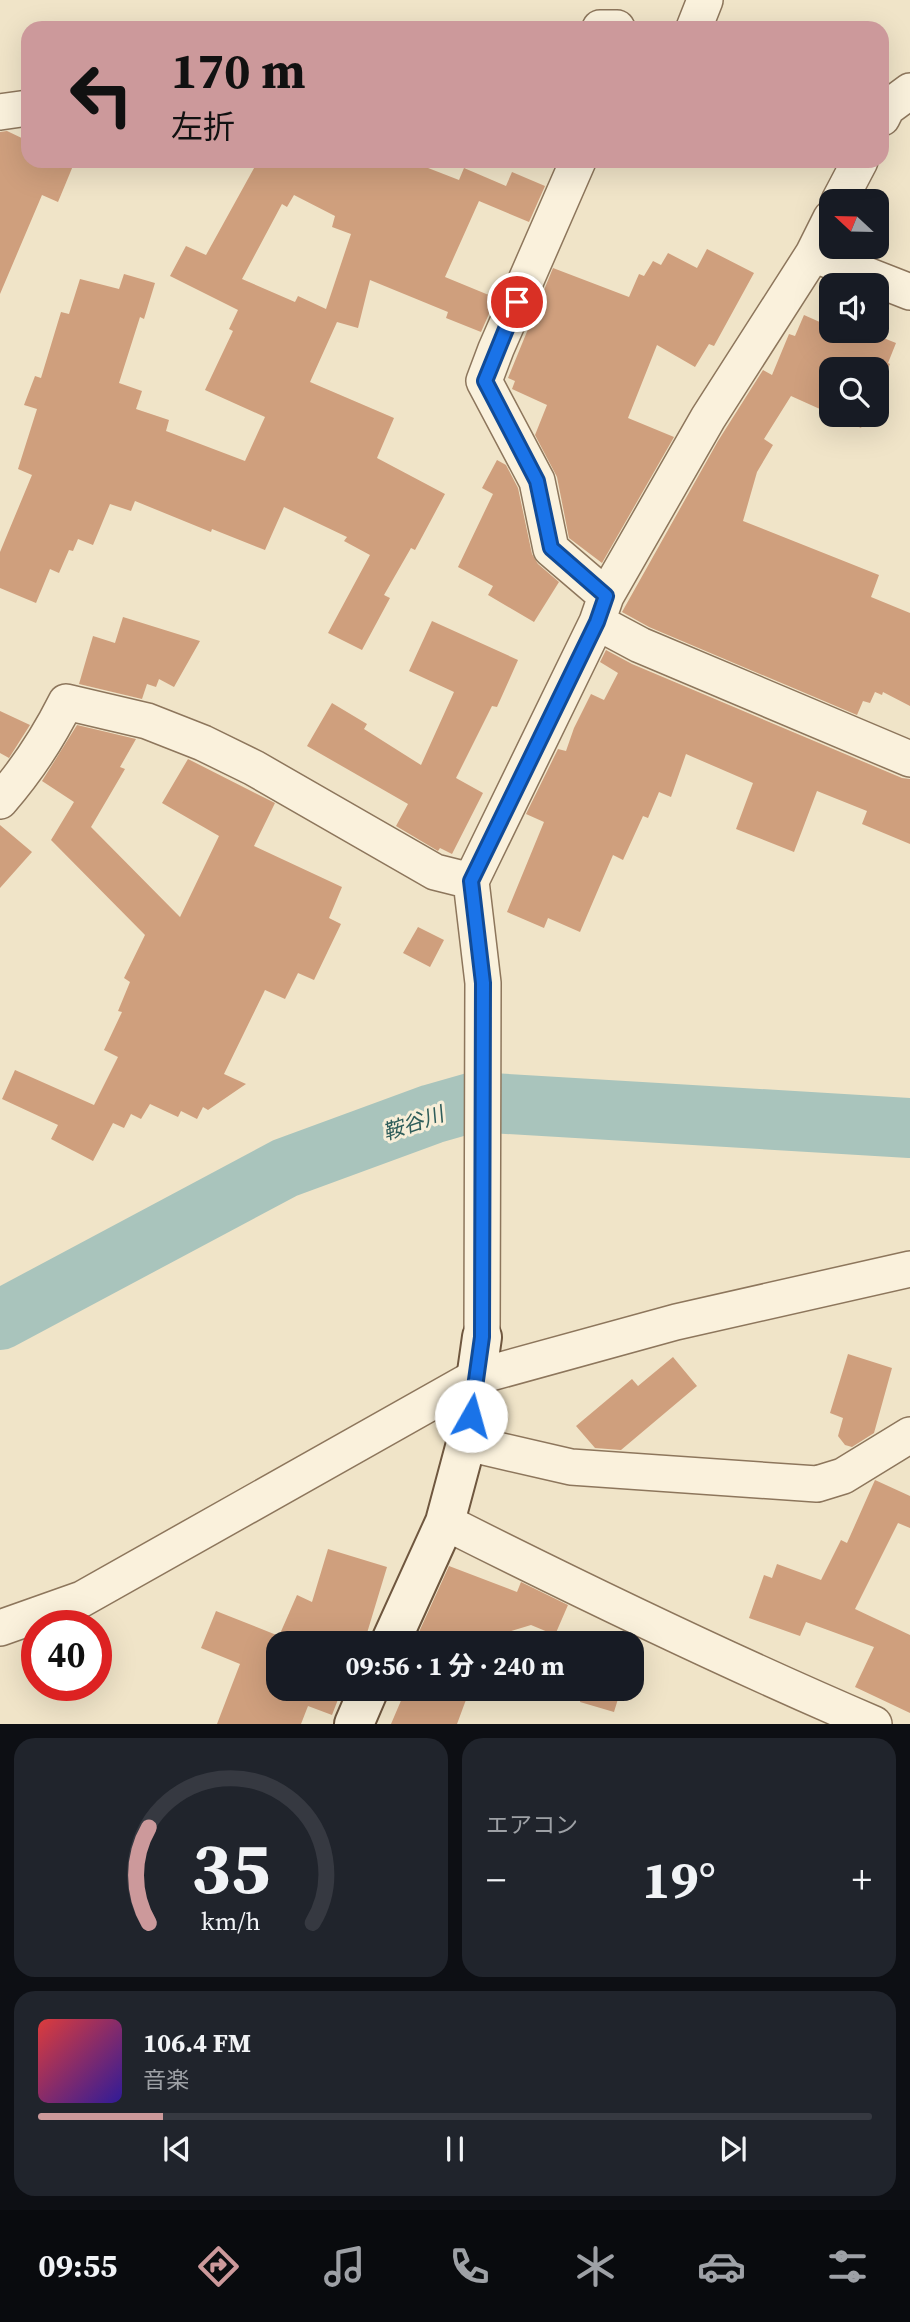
<!DOCTYPE html>
<html lang="ja">
<meta charset="utf-8">
<style>
:root{--surface:#171b24;--page:#20242c;--text:#f1f3f6;--muted:#9ea1a6;--line:#363941;--accent:#cc999b}
body{margin:0;font-family:"Source Serif 4","Noto Sans JP",serif;background:var(--page);color:var(--text);height:100vh;display:flex;flex-direction:column;font-size:26px;white-space:nowrap}
*{box-sizing:border-box;margin:0}
p{font-size:23px;color:var(--muted)}
.icon{flex:none;width:38px;height:38px;fill:none;stroke:currentColor;stroke-width:2;stroke-linecap:round;stroke-linejoin:round}
.map{position:relative;height:1724px;overflow:hidden}
.details{display:flex;flex-direction:column;gap:14px;padding:14px;background:#0d0f14;flex:1}
.details>*{flex:none}
.banner{position:absolute;left:21px;top:21px;width:868px;height:147px;border-radius:21px;box-shadow:0 7px 28px #0002;background:#cc999b;color:#111;overflow:hidden}
.needle{width:46px;rotate:292deg}
.tools{position:absolute;left:819px;top:189px;display:grid;gap:14px}
.tools a{display:grid;place-items:center;width:70px;height:70px;border-radius:14px;background:var(--surface);box-shadow:0 7px 28px #0002;font-size:35px}
.speed{position:absolute;left:21px;top:1610px;display:flex;gap:14px;font-size:35px;font-weight:700;text-align:center}
.speed>*{display:grid;place-content:center;width:91px;height:91px;border-radius:50%;background:var(--surface);box-shadow:0 7px 28px #0002;line-height:1}
.speed .limit{border:10px solid #d22;background:#fff;color:#111}
.pin{position:absolute;display:grid;place-items:center;width:60px;height:60px;color:#fff;margin:-30px;border:4px solid #fff;border-radius:50%;box-shadow:0 2px 7px #0007}
.me{position:absolute;width:77px;margin:-38px;rotate:7deg;stroke-linejoin:round;filter:drop-shadow(0 0 5px #0008)}
.turn{display:flex;align-items:center;gap:24px;height:147px;padding:0 35px;font-size:32px}
.turn .icon{width:91px;height:91px;stroke-width:2.5}
.turn b{display:block;font-size:49px;line-height:60px}
.big{font-size:52px;font-weight:700;line-height:1.1}
.details .widget{flex:1;display:flex;flex-direction:column;justify-content:center;gap:10px;min-width:0;padding:0 24px;border-radius:21px;background:var(--page)}
.details .dial{align-items:center;gap:0}
.dial svg{height:182px;overflow:visible;fill:none;stroke:var(--line);stroke-width:7;stroke-linecap:round;text-anchor:middle}
.dial text{fill:var(--text);stroke:none}
.song{display:flex;align-items:center;gap:21px}
.cover{width:84px;height:84px;border-radius:10px;background:linear-gradient(135deg,hsl(0 70% 55%),hsl(250 70% 35%))}
.played{height:7px;border-radius:4px;background:linear-gradient(90deg,var(--accent) 15%,var(--line) 15%)}
.keys{display:flex;justify-content:space-around;direction:ltr}
.heat{display:flex;justify-content:space-between;align-items:center;font-size:38px;direction:ltr}
.details .tiles{flex:1;display:grid;gap:14px;grid-template-columns:1fr 1fr}
.widget:last-child{grid-column:span 2}
.trip{position:absolute;left:266px;top:1631px;width:378px;height:70px;border-radius:21px;background:var(--surface);box-shadow:0 7px 28px #0002;font-weight:700;line-height:70px;text-align:center}
.dock{display:flex;height:112px;justify-content:space-around;align-items:center;background:#090b0e;color:var(--muted)}
.dock .icon{width:49px;height:49px}
.dock .on{color:var(--accent)}
.dock b{font-size:32px;color:var(--text)}
.map>svg:first-child{display:block}
.lines{fill:none;stroke-linecap:round;stroke-linejoin:round}
.river{stroke:#a9c4bc;stroke-width:60}
.building{fill:#cf9f7d;fill-rule:evenodd}
.street-casing{stroke:#8d765c;stroke-width:38}
.secondary-casing{stroke:#6f573f;stroke-width:42}
.street{stroke:#faf1dc;stroke-width:35}
.secondary{stroke:#faf1dc;stroke-width:38}
.route-casing{stroke:#114b97;stroke-width:18}
.route{stroke:#1a73e8;stroke-width:12}
.labels{text-anchor:middle;dominant-baseline:central;stroke-width:6;stroke-linejoin:round;paint-order:stroke}
.water-label{font-size:21px;font-style:italic;fill:#2f5d5a;stroke:#f7eed8}
</style>
<div class="map">
<svg width="910" height="1724" viewBox="0 0 910 1724">
<rect width="100%" height="100%" fill="#f0e4c8"/>
<g class="lines">
<!-- river -->
<path class="river" d="M0,1320l285,-152 147,-54 42,-12 436,26"/>
</g>
<!-- building -->
<path class="building" d="M7,131l21,10v20h47l-17,41 -16,-7 -42,99v-162z
M258,161h152l49,19 5,-12 42,18 6,-14 33,14 -16,36 -50,-21 -34,76 51,21 -15,34 -35,-14 2,-6 -78,-32 -12,48 -21,-6 -27,60 84,36 -17,40 68,36 -30,56 -4,-2 -27,47 6,3 -28,52 -34,-17 42,-78 -26,-14 3,-4 -63,-30 -19,43 -53,-21 -1,3 -76,-31 -4,10 -21,-7 -17,41 -15,-6 -5,12 -4,-1 -10,23 -9,-4 -14,34 -36,-15v-36l32,-77 -14,-6 19,-60 -13,-4 11,-29 6,2 20,-66 8,2 11,-35 39,10 5,-15 31,9 -11,36 -4,-2 -21,66 23,8 -6,18 33,11 -3,11 79,30 20,-44 -60,-27 28,-59 -4,-2 9,-19 -68,-34 16,-30 20,9zM294,195l41,21 -3,11 19,7 -25,75 -28,-13 -3,6 -53,-23 40,-75 5,3z
M707,249l47,24 -40,73 -5,-2 -14,23 -38,-22 -29,73 46,19 -72,126 -33,-25 -12,-61 -22,-42 12,-30 -35,-16 3,-8 -7,-3 45,-110 76,29 10,-23 5,2 9,-15 8,4 7,-12 29,15z
M826,314l5,3v14h35l30,12 -8,20 2,1 -13,29v-24h-46v45l-40,-18 -27,43 9,6 -16,27 -14,49 136,54 -8,22 39,16v93l-27,-14 -1,3 -7,-3 -5,11 -7,-2 -6,14 -208,-88 -27,-15 96,-171 45,-71 9,5 17,-41 6,2 9,-21 18,8z
M832,415h35l-6,13z
M497,460l9,5 12,23 14,66 6,10 21,18 -25,40 -46,-27 5,-9 -35,-19 35,-73 -11,-6z
M123,617l77,24 -26,46 -15,-8 -3,8 -9,-3 -5,15 -63,-15 14,-48 22,7z
M432,621l86,39 -21,47 -5,-1 -36,72 27,15 -31,61 -12,-6 -2,3 -42,-25 12,-22 -101,-58 25,-43 35,21 -3,5 57,36 33,-73 -45,-21z
M606,650l26,14 270,114 8,1v65l-48,-20 5,-13 -50,-20 -23,61 -58,-23 17,-46 -67,-29 -15,43 -12,-5 -11,26 -5,-2 -20,44 -10,-5 -33,77 -32,-14 -4,10 -37,-16 37,-90 -18,-8 32,-65 8,2 8,-23 17,-34 13,6 14,-27 -18,-11z
M0,711l30,14 -21,33 -9,-5z
M77,725l59,14 -16,28 5,2 -34,58 89,90 39,-81 -57,-33 26,-44 87,44 -21,43 88,41 -13,31 12,6 -27,56 -16,-7 -13,26 -20,-9 -41,84 22,10 -38,26 -5,-3 -6,12 -16,-8 -3,6 -28,-13 -9,15 -10,-5 -7,14 -11,-5 -20,38 -42,-22 7,-14 -56,-26 13,-29 79,35 24,-48 -14,-7 18,-38 -4,-1 12,-29 -6,-4 21,-43 -94,-95 23,-38 -32,-21z
M0,825l32,27 -32,36z
M418,927l26,13 -14,27 -27,-14z
M848,1354l44,14 -18,65 -22,14 -7,-2 -7,-9 5,-18 -13,-5z
M673,1357l24,29 -76,64 -26,-2 -19,-22 56,-47 6,7z
M875,1480l35,16v32l-12,-5 -43,86 55,26v78l-55,-26 19,-40 -68,-25 -6,14 -51,-18 15,-43 8,3 5,-14 44,16 20,-40 6,3z
M328,1549l59,18 -23,76h-86v46h64l-10,26 -24,-9 -7,18h-84l23,-60 -39,-16 15,-37 63,25 18,-41 15,7z
M449,1566l68,26 4,-10 47,23 -13,30 -24,-10 -30,9 -3,9h-84z
M406,1689h64l-13,35h-66z
M583,1689h38l-7,23 -34,-10z"/>
<g class="lines">
<!-- street casing -->
<g class="street-casing">
<path id="street" d="M600,28h17
M694,28l11,-28
M0,112l28,-4
M882,118l5,-10 23,-17
M578,161l-82,188 -12,32 53,100 14,68 55,47
M839,201l21,-40
M813,254l97,38
M597,622l43,23 270,114
M0,801c27,-31 48,-63 66,-99l81,19 56,22 51,25 181,104 36,9
M482,1337l1,-354 -12,-102 126,-259 9,-26 102,-178 105,-164 18,-36
M467,1443l104,24 246,17 26,-8 67,-41
M445,1522c141,71 284,140 429,202
M0,1628l82,-29 394,-222 200,-55 234,-53"/>
</g>
<!-- secondary casing -->
<g class="secondary-casing">
<path id="secondary" d="M390,1643l55,-121 23,-86 14,-99
M354,1724l15,-35"/>
</g>
<!-- street -->
<use href="#street" class="street"/>
<!-- secondary -->
<use href="#secondary" class="secondary"/>
</g>
<g class="lines">
<!-- route casing -->
<g class="route-casing">
<path id="route" d="M471,1416l11,-79 1,-354 -12,-102 126,-259 9,-26 -55,-48 -14,-67 -52,-100 32,-79"/>
</g>
<!-- route -->
<use href="#route" class="route"/>
</g>
<g class="labels">
<!-- water labels -->
<g class="water-label">
<text transform="translate(413 1123) rotate(-19)">鞍谷川</text>
</g>
</g>
</svg>
<div class="tools">
<a><svg class="needle" viewBox="-14 -14 28 28"><path d="M0-13l5 13h-10z" fill="#e53935"/><path d="M0 13l5-13h-10z" fill="#9ea1a6"/></svg></a>
<a><svg class="icon" aria-label="sound" viewBox="0 0 24 24"><path d="M4 9h4l5-4v14l-5-4H4zM17 9q2 3 0 6"/></svg></a>
<a><svg class="icon" aria-label="search" viewBox="0 0 24 24"><circle cx="10" cy="10" r="6"/><path d="M15 15l6 6"/></svg></a>
</div>
<div class="speed"><div class="limit">40</div></div>
<div class="pin" style="left:517px;top:302px;background:#d93025"><svg class="icon" aria-label="arrive" viewBox="0 0 24 24"><path d="M6 21V4h12l-3 4 3 4H6"/></svg></div>
<svg class="me" style="left:471px;top:1416px" viewBox="-20 -20 40 40"><circle r="19" fill="#fff"/><path d="M0-13L10 11 0 6-10 11z" fill="#1a73e8"/></svg>
<div class="trip">09:56 · 1 分 · 240 m</div>
<div class="banner">
<div class="turn"><svg class="icon" aria-label="left" viewBox="0 0 24 24"><path d="M17 20v-9H6M10 6l-5 5 5 5"/></svg><div><b>170 m</b>左折</div></div>
</div>
</div>
<section class="details">
<div class="tiles">
<div class="widget dial"><svg viewBox="0 0 100 80">
<path d="M14 69A42 42 0 1 1 86 69"/>
<path d="M14 69A42 42 0 0 1 14 27" stroke="#cc999b"/>
<text x="50" y="56" font-size="32" font-weight="700">35</text>
<text x="50" y="72" font-size="11">km/h</text>
</svg></div>
<div class="widget"><p>エアコン</p>
<div class="heat"><a>−</a><b class="big">19°</b><a>+</a></div>
</div>
<div class="widget">
<div class="song"><i class="cover"></i><div><b>106.4 FM</b><p>音楽</p></div></div>
<div class="played"></div>
<div class="keys"><svg class="icon" aria-label="previous" viewBox="0 0 24 24"><path d="M18 5L8 12l10 7zM5 5v14"/></svg><svg class="icon" aria-label="pause" viewBox="0 0 24 24"><path d="M8 5v14M16 5v14"/></svg><svg class="icon" aria-label="next" viewBox="0 0 24 24"><path d="M6 5l10 7-10 7zM19 5v14"/></svg></div>
</div>
</div>
</section>
<nav class="dock">
<b>09:55</b>
<svg class="icon on" aria-label="directions" viewBox="0 0 24 24"><path d="M12 3l9 9-9 9-9-9zM9 14v-3h6M13 9l2 2-2 2"/></svg>
<svg class="icon" aria-label="music" viewBox="0 0 24 24"><path d="M9 18V5l10-2v13"/><circle cx="6" cy="18" r="3"/><circle cx="16" cy="16" r="3"/></svg>
<svg class="icon" aria-label="phone" viewBox="0 0 24 24"><path d="M5 4h4l2 5-3 2q2 4 5 5l2-3 5 2v4C11 20 4 13 5 4z"/></svg>
<svg class="icon" aria-label="climate" viewBox="0 0 24 24"><path d="M12 3v18M4 7l16 10M4 17L20 7"/></svg>
<svg class="icon" aria-label="car" viewBox="0 0 24 24"><path d="M5 17H2v-5l4-1 3-4h7l3 4 3 1v5h-3M9 17h6M6 11h13"/><circle cx="7" cy="17" r="2"/><circle cx="17" cy="17" r="2"/></svg>
<svg class="icon" aria-label="filters" viewBox="0 0 24 24"><path d="M4 7h16M4 17h16"/><circle cx="9" cy="7" r="2"/><circle cx="15" cy="17" r="2"/></svg>
</nav>
